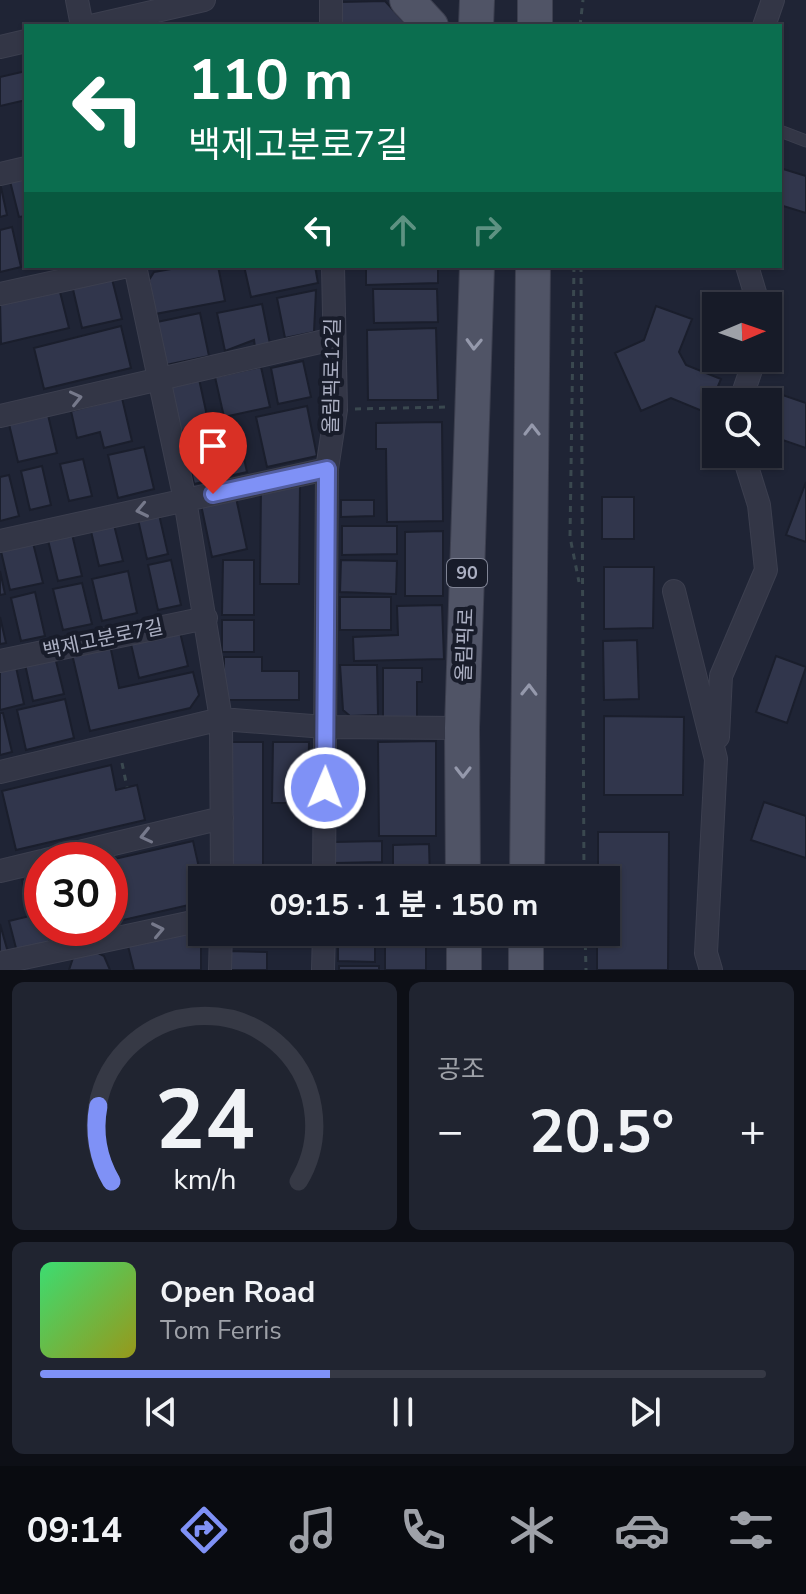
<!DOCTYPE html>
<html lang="ko">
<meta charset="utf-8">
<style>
:root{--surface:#171b28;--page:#202430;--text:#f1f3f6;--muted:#9ea1a8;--line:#363945;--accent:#7f91f6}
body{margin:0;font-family:"Nunito Sans","Noto Sans KR",sans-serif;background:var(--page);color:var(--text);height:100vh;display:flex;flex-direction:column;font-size:30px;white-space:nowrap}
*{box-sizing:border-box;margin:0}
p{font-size:26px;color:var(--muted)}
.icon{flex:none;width:44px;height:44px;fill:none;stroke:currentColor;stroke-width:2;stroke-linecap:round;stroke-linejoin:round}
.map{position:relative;height:970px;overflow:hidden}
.drawer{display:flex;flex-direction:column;gap:12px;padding:12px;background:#0d0f16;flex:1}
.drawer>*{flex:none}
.top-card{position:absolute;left:24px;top:24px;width:758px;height:244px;border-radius:0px;box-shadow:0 2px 6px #0004,0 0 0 2px var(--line);background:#0b6e4f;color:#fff;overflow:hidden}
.needle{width:52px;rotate:88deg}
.buttons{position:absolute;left:702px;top:292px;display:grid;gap:16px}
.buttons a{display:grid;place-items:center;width:80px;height:80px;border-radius:0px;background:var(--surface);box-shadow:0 2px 6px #0004,0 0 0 2px var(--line);font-size:40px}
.speed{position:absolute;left:24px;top:842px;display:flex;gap:16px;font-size:40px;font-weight:700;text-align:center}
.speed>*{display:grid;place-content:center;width:104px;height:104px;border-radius:50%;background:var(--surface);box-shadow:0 2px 6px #0004,0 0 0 2px var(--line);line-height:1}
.speed .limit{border:12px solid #d22;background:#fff;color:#111}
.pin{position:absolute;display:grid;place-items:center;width:68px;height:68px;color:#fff;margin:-82px -34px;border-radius:50% 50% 50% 0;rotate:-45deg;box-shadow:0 0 8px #0007}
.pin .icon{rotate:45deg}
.me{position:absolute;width:88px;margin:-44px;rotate:1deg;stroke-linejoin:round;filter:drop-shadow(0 0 6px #0008)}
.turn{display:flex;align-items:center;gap:28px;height:168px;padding:0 32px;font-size:36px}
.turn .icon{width:104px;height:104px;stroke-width:2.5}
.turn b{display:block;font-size:56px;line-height:68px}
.lanes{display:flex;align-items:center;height:76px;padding:0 32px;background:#0003;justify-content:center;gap:40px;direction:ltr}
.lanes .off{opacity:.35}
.big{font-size:60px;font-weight:700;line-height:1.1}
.drawer .card{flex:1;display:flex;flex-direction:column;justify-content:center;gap:12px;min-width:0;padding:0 28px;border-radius:12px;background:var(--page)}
.drawer .dial{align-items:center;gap:0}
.dial svg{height:208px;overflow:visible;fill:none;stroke:var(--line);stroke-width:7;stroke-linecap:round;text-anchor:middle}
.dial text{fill:var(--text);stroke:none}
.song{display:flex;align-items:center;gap:24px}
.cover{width:96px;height:96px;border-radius:12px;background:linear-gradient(135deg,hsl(140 70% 55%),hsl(60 70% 35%))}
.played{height:8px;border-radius:4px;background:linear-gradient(90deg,var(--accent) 40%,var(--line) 40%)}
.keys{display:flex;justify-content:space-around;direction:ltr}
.heat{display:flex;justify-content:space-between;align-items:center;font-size:44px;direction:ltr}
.drawer .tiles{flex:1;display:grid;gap:12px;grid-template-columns:1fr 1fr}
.card:last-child{grid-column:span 2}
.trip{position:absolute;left:188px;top:866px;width:432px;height:80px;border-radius:0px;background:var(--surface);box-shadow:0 2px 6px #0004,0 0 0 2px var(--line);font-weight:700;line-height:80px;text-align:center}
.dock{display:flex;height:128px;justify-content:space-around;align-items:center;background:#090b10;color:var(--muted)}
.dock .icon{width:56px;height:56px}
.dock .active{color:var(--accent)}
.dock b{font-size:36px;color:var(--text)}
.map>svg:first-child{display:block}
.building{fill:#31364c;stroke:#1a1e2c;stroke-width:2}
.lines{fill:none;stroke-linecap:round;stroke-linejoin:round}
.service-casing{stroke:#3c3f4f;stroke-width:13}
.minor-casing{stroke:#3c3f4f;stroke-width:24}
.primary-casing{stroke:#3c3f4f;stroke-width:36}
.path{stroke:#3a484f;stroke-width:3;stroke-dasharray:6 6;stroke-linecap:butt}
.service{stroke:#333646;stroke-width:11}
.minor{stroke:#333646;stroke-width:22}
.primary{stroke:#505466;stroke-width:34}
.oneway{stroke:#9599ac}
.oneway2{stroke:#76798b}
.route-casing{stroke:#535ea0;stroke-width:20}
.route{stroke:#7f91f6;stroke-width:14}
.labels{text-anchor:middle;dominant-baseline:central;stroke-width:8;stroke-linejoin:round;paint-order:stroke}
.shield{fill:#181c2a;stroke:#808495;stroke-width:2}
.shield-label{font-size:18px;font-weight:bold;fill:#acb0c3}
.street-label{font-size:20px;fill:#acb0c3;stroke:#181c2a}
</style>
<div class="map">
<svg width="806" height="970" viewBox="0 0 806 970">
<rect width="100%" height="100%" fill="#1f2435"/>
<!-- building -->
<path class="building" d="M385,1l22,24 -67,1v-24z
M26,71v29l-26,6v-29z
M780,168l26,8v37l-26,-8z
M26,173v43l-7,1 -10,-40z
M0,183l7,32 -7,2z
M12,227l9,40 -21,5v-42z
M188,266h30l7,35 -70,13 -6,-34 5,-8z
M244,266h71l3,17 -67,14z
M366,266h72v17l-72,2z
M111,275l11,44 -40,9 -10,-43z
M59,288l10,40 -68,16 -1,-42z
M373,289h64l1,33 -64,1z
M316,290l-2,42 -29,6 -8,-40z
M262,304l8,40 -15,3 -1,-7 -29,11 -8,-38z
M656,306l36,13 -13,33 7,13 35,14 -14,34 -36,-15 -30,13 -26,-58 29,-13z
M200,313l9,43 -43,9 -9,-43z
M121,326l10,42 -87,21 -10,-41z
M436,328l2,72h-70l-1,-70z
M303,361l8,36 -33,7 -7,-36z
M261,367l9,40 -46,10 -9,-40z
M199,379l10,46 -32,7 -10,-47z
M753,385l53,18v45l-38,-13v-33h-21z
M122,398l10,43 -28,7 -4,-16 -23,6 -6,-27z
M307,406l10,50 -50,11 -11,-50z
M48,415l9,38 -39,9 -9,-38z
M236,422l11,50 -53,12 -11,-51z
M442,422l1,99 -56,1 -1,-73h-10v-26z
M144,447l10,42 -36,9 -10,-43z
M83,459l9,37 -23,5 -9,-37z
M42,466l9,39 -21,5 -9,-39z
M9,475l10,41 -19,5v-44z
M806,482v60l-20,-7z
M261,485h39l-1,99h-39z
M235,493l12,56 -35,8 -12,-57z
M602,497h32v42h-32z
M341,500h33v16l-33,1z
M158,510l10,44 -21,5 -10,-44z
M113,521l10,40 -24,5 -9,-39z
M342,526h55v28l-55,1z
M71,530l11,46 -24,5 -11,-45z
M443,531v65h-38v-64z
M32,539l11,44 -33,7 -10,-43z
M171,560l10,45 -23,5 -10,-45z
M223,560h31v55h-32z
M341,560l56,1 -1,33 -56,-2z
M604,567h50l-1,61 -49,1z
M0,571l5,23 -5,1z
M128,571l9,42 -35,8 -10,-42z
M82,583l10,41 -29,6 -10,-41z
M35,592l10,44 -24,5 -10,-43z
M340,597h51v33h-51z
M442,605l2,54 -90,2 -1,-24 45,-2 -1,-29z
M0,617l6,26 -6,1z
M222,620h32v32h-32z
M179,628l9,38 -49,12 -9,-38z
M637,640l2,59 -35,1 -1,-59z
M110,645l9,43 74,-16 6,23 -9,13 -100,23 -18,-77z
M776,656l30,11 -19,56 -31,-11z
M55,657l9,37 -31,7 -8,-37z
M224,657h38v14h37v29h-75z
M340,665h37l1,50 -28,1 -7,-6z
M16,667l8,37 -24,6v-40z
M383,668h39v14h-5v37h-34z
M65,699l9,39 -48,12 -9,-40z
M0,713h3l9,39 -12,3z
M604,716l80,1 -1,78h-79z
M436,741v95h-57l-1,-94z
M230,742h33v124h-33z
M273,742h36l-1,61h-36z
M111,765l5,25 21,-5 8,35 -129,30 -14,-59z
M764,802l42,14v42l-55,-18z
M598,832h71l-1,138h-71v-38h9v-52h-8z
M193,841l9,40v21l-92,21v-63z
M382,841v21l-47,1 -1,-21z
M429,844l1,36h-77v-14l40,-1v-20z
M234,874l51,1v5h-51z
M42,876v23l-15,3 -5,-22z
M42,913v15h4l4,16 -33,8 -8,-31z
M0,924l9,32 -9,2z
M201,928v42h-67l-6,-24z
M234,932h50v15l-50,-1z
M338,932h37v30l-37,-1z
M385,932h41v38h-41z
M94,951l10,5 6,14h-41l4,-12z
M228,951l39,1v18h-39z
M339,966h40v4h-40z"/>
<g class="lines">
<!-- service casing -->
<g class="service-casing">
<path id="service" d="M780,131l26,10"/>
</g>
<!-- minor casing -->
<g class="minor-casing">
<path id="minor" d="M77,0l5,26
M91,26l113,-26
M331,26v-26
M764,26l9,-26
M0,47l26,-6
M0,174l26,-6
M135,266l50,234 36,219 1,161
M747,266l12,40
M0,294l128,-28
M740,402l15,-44
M0,416l333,-77
M0,541l327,-72
M674,591l42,168 -10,194 5,17
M0,661l206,-43
M718,737l3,-61 45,-106 -7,-65 -16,-51
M0,772l221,-53 104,8 137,1
M46,860l176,-42
M0,871l42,-10
M324,880l3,-411 9,-59 -3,-144
M0,963l202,-43
M220,970l1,-38
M323,970l1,-38"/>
</g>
<!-- primary casing -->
<g class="primary-casing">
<path id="primary" d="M407,0l24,26
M476,26l1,-26
M535,26v-26
M463,880l-1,-152 15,-462
M527,880l6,-614
M464,932v38
M526,970v-38"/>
</g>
<!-- path -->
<path class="path" d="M580,26l3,-26
M574,266l-4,271 9,45
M581,266l3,614
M355,409l93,-2
M122,763l5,24
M585,932l1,38"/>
<!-- service -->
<use href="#service" class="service"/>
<!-- minor -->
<use href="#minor" class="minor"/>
<!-- primary -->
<use href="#primary" class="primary"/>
</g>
<!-- one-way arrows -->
<defs><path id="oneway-chevron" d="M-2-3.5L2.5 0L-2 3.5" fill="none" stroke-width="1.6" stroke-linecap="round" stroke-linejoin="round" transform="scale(2)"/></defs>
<g class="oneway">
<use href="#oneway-chevron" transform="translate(474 344) rotate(92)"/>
<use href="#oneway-chevron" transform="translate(532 430) rotate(-90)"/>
<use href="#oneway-chevron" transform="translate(529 690) rotate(-89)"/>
<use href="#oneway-chevron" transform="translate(463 772) rotate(90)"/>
</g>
<g class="oneway2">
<use href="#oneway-chevron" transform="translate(76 398) rotate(-13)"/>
<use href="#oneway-chevron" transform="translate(142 510) rotate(168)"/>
<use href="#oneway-chevron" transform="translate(146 836) rotate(167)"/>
<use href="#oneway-chevron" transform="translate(158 930) rotate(-12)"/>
</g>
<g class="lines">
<!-- route casing -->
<g class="route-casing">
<path id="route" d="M213,494l114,-25 -2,319"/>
</g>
<!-- route -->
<use href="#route" class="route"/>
</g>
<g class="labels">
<!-- shield labels -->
<rect class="shield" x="447" y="559" width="40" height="28" rx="6"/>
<g class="shield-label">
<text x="467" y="573">90</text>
</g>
<!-- street labels -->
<g class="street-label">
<text transform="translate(332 376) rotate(-89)">올림픽로12길</text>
<text transform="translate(103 639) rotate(-12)">백제고분로7길</text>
<text transform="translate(465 645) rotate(-88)">올림픽로</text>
</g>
</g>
</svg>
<div class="buttons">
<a><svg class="needle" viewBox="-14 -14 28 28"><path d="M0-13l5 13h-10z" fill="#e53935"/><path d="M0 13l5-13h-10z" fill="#9ea1a8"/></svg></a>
<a><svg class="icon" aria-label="search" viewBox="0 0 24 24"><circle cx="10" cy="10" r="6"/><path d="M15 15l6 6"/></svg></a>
</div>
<div class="speed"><div class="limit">30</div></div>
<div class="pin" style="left:213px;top:494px;background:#d93025"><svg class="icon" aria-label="arrive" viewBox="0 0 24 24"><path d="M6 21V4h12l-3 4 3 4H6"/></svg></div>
<svg class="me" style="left:325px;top:788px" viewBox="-20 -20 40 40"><circle r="17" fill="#7f91f6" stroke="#fff" stroke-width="3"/><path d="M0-11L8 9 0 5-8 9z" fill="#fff"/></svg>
<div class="trip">09:15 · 1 분 · 150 m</div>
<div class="top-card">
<div class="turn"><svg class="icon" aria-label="left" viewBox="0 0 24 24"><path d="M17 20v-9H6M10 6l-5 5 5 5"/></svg><div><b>110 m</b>백제고분로7길</div></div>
<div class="lanes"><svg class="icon" aria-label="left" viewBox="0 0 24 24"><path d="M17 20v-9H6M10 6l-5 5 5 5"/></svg><svg class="icon off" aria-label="ahead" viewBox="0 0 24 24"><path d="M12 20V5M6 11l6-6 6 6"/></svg><svg class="icon off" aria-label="right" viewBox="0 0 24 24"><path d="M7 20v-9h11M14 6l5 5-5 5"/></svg></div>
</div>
</div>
<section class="drawer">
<div class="tiles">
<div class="card dial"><svg viewBox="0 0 100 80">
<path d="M14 69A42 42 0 1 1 86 69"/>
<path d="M14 69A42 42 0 0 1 9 40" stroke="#7f91f6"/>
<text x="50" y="56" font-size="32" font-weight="700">24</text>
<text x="50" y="72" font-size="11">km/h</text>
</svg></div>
<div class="card"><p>공조</p>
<div class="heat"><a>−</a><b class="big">20.5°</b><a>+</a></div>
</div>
<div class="card">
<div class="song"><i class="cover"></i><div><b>Open Road</b><p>Tom Ferris</p></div></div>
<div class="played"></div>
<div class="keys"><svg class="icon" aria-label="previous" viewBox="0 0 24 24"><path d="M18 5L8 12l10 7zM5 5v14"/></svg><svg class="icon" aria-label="pause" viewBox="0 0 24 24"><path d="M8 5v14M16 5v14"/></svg><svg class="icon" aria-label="next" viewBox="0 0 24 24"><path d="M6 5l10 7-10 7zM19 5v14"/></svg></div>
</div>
</div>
</section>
<nav class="dock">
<b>09:14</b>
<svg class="icon active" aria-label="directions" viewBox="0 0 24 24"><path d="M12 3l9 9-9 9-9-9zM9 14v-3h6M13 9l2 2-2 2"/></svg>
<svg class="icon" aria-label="music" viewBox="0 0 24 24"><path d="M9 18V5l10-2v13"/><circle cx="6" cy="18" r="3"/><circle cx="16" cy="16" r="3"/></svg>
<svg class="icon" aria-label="phone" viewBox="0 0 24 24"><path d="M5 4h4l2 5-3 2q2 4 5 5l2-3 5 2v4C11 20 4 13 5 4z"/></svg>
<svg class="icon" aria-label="climate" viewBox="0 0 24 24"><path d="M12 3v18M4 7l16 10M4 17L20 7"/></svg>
<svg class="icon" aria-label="car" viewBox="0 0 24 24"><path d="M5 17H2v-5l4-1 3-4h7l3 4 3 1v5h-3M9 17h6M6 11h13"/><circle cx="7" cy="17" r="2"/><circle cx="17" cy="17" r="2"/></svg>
<svg class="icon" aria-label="filters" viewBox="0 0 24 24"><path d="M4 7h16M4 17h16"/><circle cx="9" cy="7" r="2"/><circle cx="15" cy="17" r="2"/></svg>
</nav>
